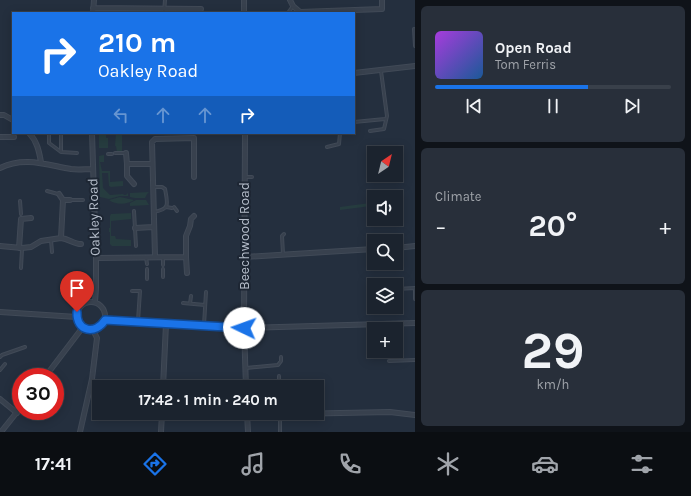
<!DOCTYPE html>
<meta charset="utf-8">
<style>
:root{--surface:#1b232e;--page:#282f3a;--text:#f1f3f6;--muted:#a0a4aa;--line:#39404a;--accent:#1a73e8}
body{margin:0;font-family:Karla,sans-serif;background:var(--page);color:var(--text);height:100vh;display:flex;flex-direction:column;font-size:15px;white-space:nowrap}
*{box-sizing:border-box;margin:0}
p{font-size:13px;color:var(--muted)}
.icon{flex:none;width:22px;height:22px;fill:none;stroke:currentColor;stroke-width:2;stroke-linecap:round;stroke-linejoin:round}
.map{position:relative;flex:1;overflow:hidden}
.sheet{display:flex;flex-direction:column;gap:6px;padding:6px;background:#0f1319;width:276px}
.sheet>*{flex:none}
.banner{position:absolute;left:12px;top:12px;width:343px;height:122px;border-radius:0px;box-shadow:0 2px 10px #0003,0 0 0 1px var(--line);background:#1a73e8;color:#fff;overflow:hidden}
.needle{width:26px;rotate:35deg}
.tools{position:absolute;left:367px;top:146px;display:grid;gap:8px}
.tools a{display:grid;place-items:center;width:36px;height:36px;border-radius:0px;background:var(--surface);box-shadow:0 2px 10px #0003,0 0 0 1px var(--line);font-size:20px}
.speed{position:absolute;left:12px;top:368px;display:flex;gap:8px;font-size:20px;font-weight:700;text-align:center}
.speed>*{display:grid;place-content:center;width:52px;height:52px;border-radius:50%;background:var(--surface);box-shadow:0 2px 10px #0003,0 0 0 1px var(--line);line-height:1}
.speed .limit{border:6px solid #d22;background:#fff;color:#111}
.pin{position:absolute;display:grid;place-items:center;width:34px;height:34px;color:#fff;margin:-41px -17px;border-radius:50% 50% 50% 0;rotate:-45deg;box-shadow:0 0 4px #0007}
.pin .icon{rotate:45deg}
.me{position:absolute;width:44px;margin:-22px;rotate:273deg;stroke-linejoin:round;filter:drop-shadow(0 0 3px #0008)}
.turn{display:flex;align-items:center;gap:14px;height:84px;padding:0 20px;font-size:18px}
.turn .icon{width:52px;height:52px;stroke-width:2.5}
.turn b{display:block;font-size:28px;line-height:34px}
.lanes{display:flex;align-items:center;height:38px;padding:0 20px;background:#0003;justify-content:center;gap:20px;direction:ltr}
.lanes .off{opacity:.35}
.big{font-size:30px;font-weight:700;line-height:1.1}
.sheet .widget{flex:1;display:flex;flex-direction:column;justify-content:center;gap:6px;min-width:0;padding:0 14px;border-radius:6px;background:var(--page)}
.sheet .dial{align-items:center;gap:0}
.dial b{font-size:52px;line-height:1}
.song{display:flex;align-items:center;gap:12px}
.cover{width:48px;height:48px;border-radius:6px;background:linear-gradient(135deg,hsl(280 70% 55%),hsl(210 70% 35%))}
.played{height:4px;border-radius:2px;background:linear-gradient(90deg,var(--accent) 65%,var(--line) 65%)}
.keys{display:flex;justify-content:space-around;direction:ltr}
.heat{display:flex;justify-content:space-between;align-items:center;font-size:22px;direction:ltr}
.trip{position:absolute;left:92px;top:380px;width:232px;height:40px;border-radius:0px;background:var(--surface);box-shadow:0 2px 10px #0003,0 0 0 1px var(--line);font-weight:700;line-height:40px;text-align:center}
.tab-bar{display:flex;height:64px;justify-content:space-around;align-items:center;background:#0b0e12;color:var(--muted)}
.tab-bar .icon{width:28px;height:28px}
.tab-bar .active{color:var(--accent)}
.tab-bar b{font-size:18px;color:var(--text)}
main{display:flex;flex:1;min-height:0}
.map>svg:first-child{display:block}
.green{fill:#263c3f}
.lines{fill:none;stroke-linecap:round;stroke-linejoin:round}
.lane-casing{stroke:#414a57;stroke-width:4}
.street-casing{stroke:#414a57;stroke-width:6}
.lane{stroke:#38414e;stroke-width:2}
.street{stroke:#38414e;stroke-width:4}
.route-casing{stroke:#114b97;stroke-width:10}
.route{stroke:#1a73e8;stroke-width:7}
.labels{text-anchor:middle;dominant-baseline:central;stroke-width:4;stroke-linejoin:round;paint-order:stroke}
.street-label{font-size:14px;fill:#b4bcc9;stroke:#1d2633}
</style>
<main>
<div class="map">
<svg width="415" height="432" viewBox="0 0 415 432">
<rect width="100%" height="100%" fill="#242f3e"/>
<!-- green -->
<path class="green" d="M116,133h6v18l-5,1 -1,-6h-1z
M99,135h7v3h2v10h-9z
M104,155v7h-4l2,9h8v11l13,-1v5l-12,1 -2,-1 -1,-13h-6l1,15 7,7 13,-1 1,1h2l2,-2v3h-8l-11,3 -9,-2 -1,-41z
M149,192l-2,2 -2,4h-10l-5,-1v-4z
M120,197l14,3c-8,5 -18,5 -25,0z
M136,200h10l3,5 -19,1v-3z
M370,203l1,3 -31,4v-3z
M131,213v6l-20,2v15h4l1,3 15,1v6h-19l-2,-2v-12h-1v-4h1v-12l1,-2z"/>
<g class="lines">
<!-- lane casing -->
<g class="lane-casing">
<path id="lane" d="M164,13l1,-13
M288,13l5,-7
M414,29l1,17
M354,122l31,-3
M370,131l14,-2 3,-13 -6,-45
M49,133v10l12,9 16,1
M61,133v19
M327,147l12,-3 1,-11
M115,153h10
M108,154h4
M246,177h6
M47,191l11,3
M70,200h13
M20,201l1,13
M166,207l6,1
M174,207l3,4
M134,211l2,35
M153,212c17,-2 15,-8 12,-23l-3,-2h-8
M51,240l1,12
M283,254l-1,-18 2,-2
M146,257l1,7
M163,258v7
M21,268l1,-19
M163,269v8
M147,279v-10
M396,289l19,-1v11
M132,291h8l-2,30
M183,303l22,2
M190,304l1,-8
M204,325l2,-33
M0,357l2,-2 23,-8
M389,361l26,-1
M246,368l32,-3 3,-4v-4
M0,370l5,-6
M279,376v11
M280,415v17"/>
</g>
<!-- street casing -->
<g class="street-casing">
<path id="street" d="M290,0l3,6 7,6 82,-3v-9
M93,8l108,1
M93,13l1,-13
M244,13v-13
M354,73l61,-7
M0,115h4l9,5
M29,133c8,8 10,18 12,29
M92,133l4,125v30l-1,14
M245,133l-1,195 2,59
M0,137h14
M126,153l1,11h25
M127,164v12l7,8
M0,168c24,-12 47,-3 71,1 7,1 14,0 22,0
M59,194l4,6h7
M135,228l18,-1
M61,238c8,1 13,6 20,6
M0,246l22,2 9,-1 10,-6 20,-3 2,-38
M19,248l2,-29 10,-1
M396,248l19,-2
M155,257l-3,-115 3,-3 39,-1v39
M186,257l1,16
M244,257l130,-8
M96,258l90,-1v-21l4,-10 1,-7 3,-3
M77 316a14 14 0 1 1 28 0a14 14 0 1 1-28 0Z
M0,312l77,5
M105,320l139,8 171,-5
M45,377l38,-50
M163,387l3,-63
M0,399l17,14
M247,413l1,19
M247,415l143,-3 25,3
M1,432l20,-25
M80,432l12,-53 5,-41 -4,-8
M161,432l1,-19"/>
</g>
<!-- lane -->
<use href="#lane" class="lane"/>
<!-- street -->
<use href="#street" class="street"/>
</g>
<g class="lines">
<!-- route casing -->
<g class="route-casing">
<path id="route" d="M77,312c-1,20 19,23 28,8l139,8"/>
</g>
<!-- route -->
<use href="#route" class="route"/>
</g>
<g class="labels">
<!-- street labels -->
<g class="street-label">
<text transform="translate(94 217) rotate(-92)">Oakley Road</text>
<text transform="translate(244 236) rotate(-90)">Beechwood Road</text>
</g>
</g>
</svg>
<div class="tools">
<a><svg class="needle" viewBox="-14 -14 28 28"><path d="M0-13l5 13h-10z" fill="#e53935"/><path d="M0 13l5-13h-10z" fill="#a0a4aa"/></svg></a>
<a><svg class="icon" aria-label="sound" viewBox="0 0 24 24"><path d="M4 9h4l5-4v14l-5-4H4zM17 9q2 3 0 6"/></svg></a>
<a><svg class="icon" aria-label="search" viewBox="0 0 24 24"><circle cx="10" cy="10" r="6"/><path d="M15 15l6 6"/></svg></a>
<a><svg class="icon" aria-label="layers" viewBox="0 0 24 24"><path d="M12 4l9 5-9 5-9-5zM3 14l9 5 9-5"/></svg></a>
<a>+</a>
</div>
<div class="speed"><div class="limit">30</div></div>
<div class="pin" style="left:77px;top:312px;background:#d93025"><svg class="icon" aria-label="arrive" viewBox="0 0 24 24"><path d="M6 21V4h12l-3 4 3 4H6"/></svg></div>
<svg class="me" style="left:244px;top:328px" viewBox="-20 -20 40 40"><circle r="19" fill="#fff"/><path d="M0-13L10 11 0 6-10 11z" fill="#1a73e8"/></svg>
<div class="trip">17:42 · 1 min · 240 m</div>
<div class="banner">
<div class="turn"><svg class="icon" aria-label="right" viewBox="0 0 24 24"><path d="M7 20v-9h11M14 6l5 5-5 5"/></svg><div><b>210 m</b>Oakley Road</div></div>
<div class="lanes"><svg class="icon off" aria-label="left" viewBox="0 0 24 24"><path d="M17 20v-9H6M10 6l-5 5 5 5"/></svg><svg class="icon off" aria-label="ahead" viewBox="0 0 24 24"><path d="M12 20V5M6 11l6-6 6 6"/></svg><svg class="icon off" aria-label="ahead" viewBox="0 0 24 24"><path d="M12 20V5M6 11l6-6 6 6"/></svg><svg class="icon" aria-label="right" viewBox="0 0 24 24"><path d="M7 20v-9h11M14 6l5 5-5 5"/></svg></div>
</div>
</div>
<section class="sheet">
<div class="widget">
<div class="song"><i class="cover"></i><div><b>Open Road</b><p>Tom Ferris</p></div></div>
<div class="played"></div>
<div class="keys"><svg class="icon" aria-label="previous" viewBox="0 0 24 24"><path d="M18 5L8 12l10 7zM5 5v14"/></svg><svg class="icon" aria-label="pause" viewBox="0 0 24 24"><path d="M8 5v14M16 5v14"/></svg><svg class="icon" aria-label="next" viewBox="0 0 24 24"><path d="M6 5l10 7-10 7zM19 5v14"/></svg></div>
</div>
<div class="widget"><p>Climate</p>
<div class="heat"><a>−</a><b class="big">20°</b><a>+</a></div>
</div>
<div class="widget dial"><b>29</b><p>km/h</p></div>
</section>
</main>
<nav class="tab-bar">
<b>17:41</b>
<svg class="icon active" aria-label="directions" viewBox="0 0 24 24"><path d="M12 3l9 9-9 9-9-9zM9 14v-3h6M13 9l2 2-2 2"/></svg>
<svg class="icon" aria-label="music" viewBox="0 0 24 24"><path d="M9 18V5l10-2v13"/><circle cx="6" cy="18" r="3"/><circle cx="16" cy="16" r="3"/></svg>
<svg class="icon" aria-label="phone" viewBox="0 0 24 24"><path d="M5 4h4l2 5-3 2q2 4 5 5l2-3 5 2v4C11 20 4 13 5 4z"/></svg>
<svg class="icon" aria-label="climate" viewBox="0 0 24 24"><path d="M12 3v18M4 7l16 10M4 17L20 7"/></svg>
<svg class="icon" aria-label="car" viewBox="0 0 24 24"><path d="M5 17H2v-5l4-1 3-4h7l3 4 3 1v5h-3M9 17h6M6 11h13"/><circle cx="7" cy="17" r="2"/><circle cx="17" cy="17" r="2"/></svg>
<svg class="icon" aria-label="filters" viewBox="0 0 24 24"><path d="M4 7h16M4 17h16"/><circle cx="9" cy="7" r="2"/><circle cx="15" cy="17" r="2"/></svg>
</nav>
